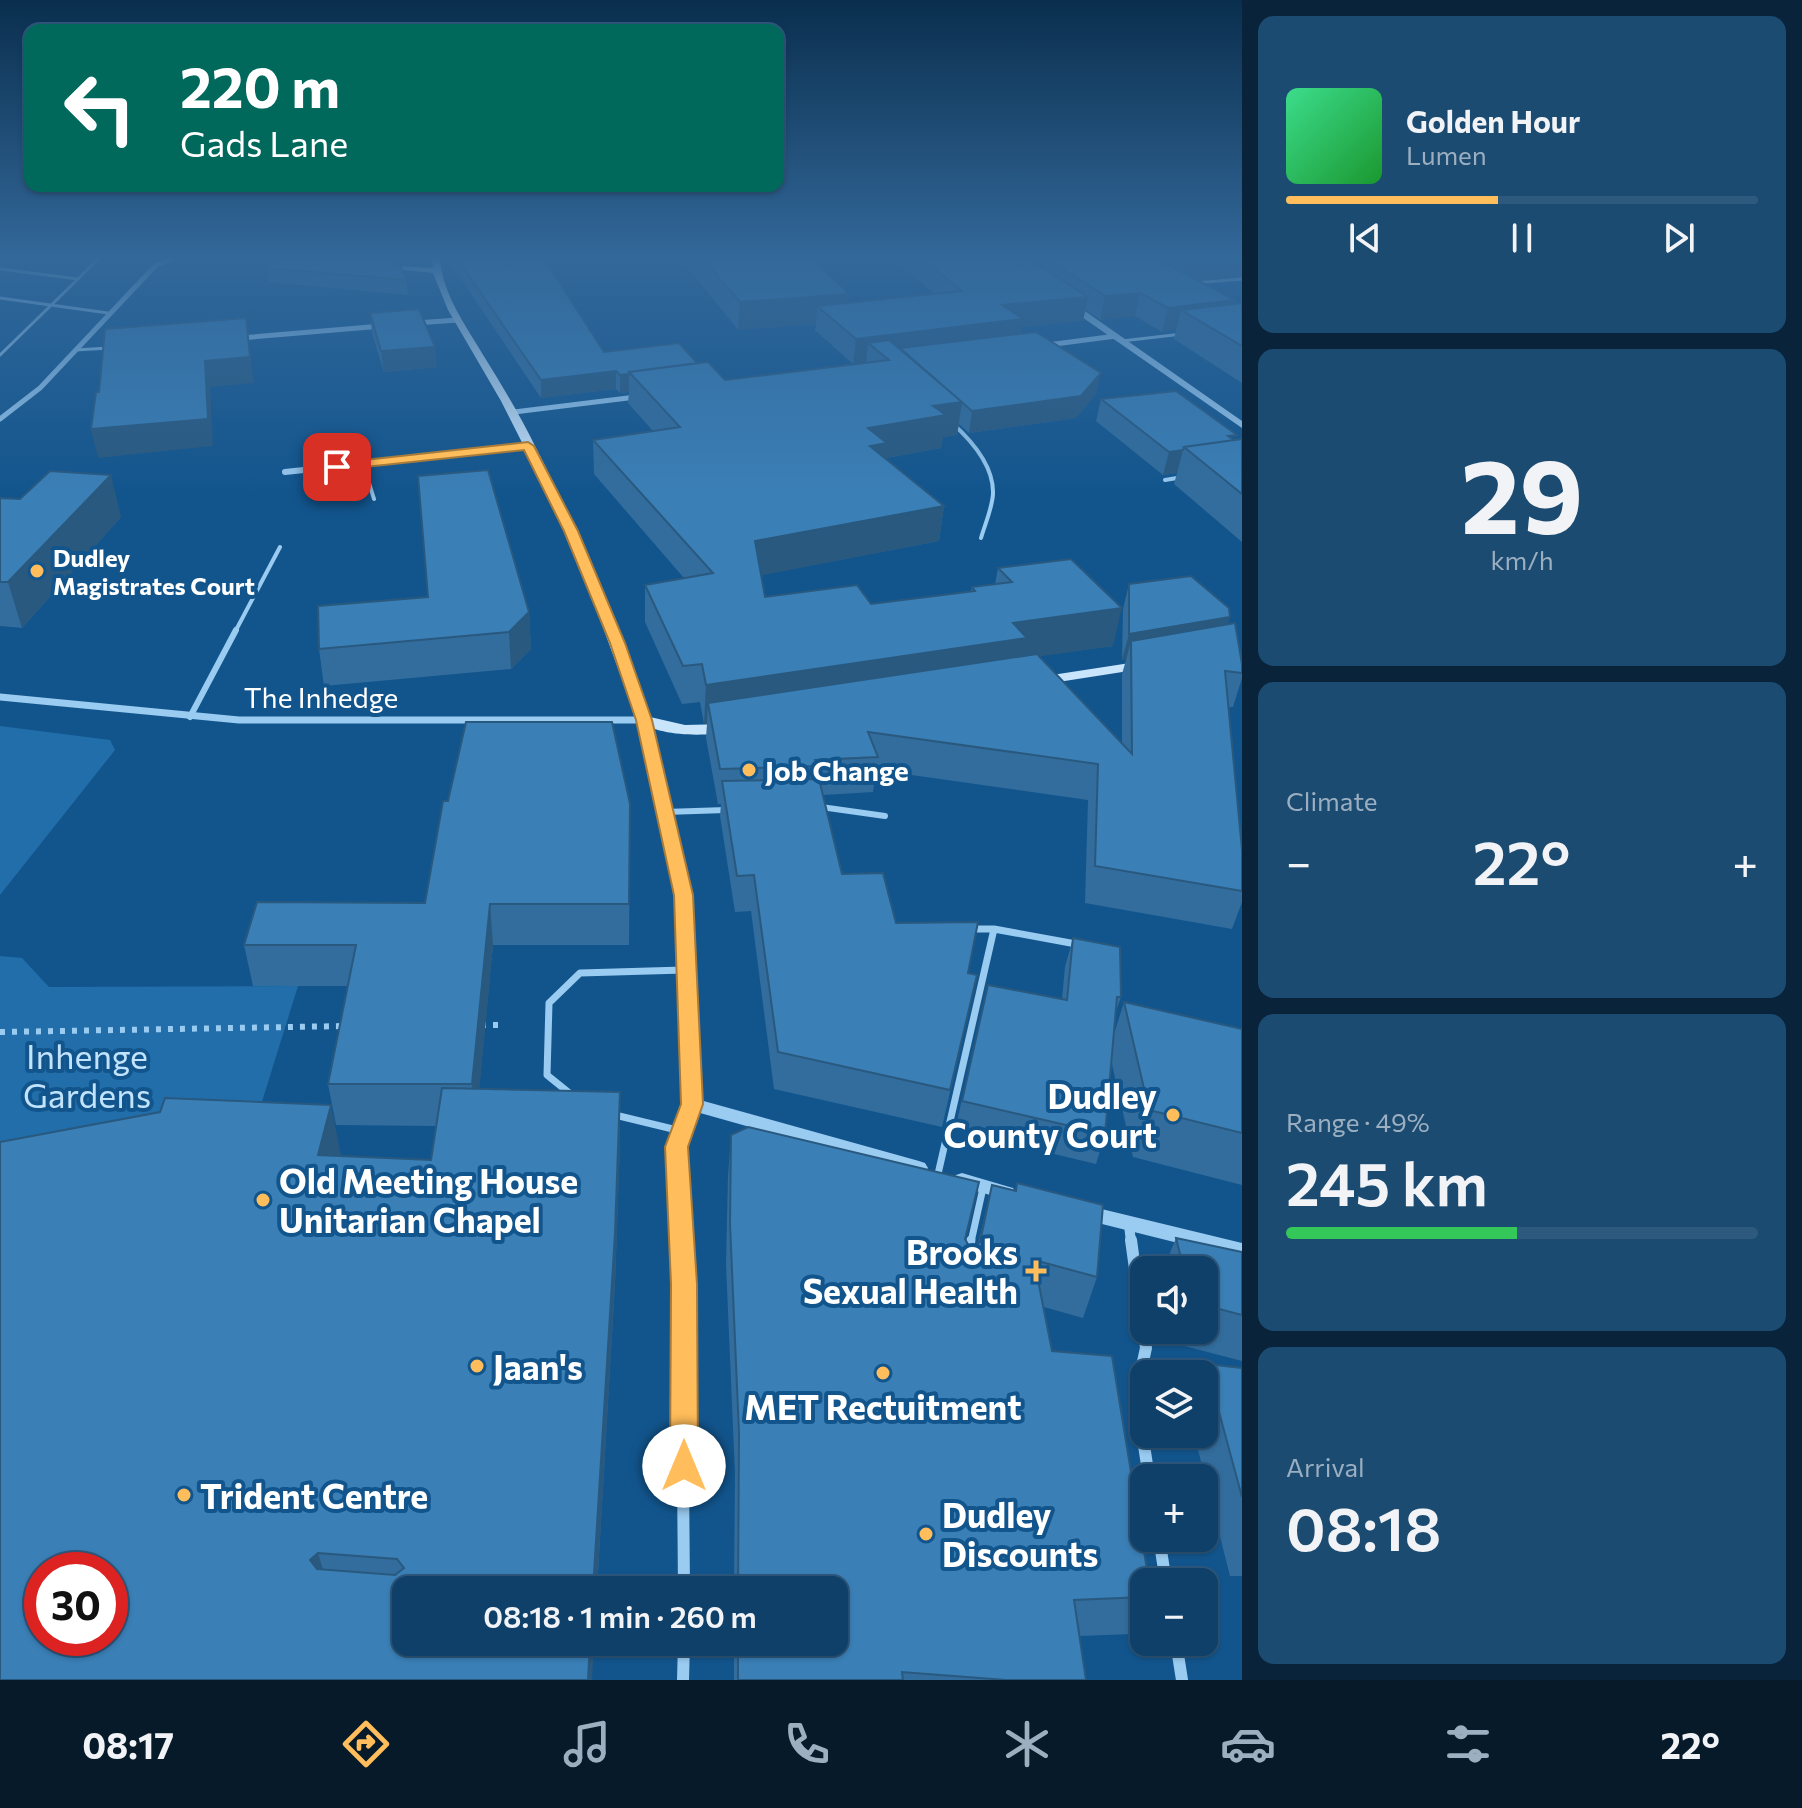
<!DOCTYPE html>
<meta charset="utf-8">
<style>
:root{--surface:#0e406a;--page:#1c4b72;--text:#f1f3f6;--muted:#9bafc1;--line:#2e597e;--accent:#ffbd5b}
body{margin:0;font-family:Commissioner,sans-serif;background:var(--page);color:var(--text);height:100vh;display:flex;flex-direction:column;font-size:30px;white-space:nowrap}
*{box-sizing:border-box;margin:0}
p{font-size:26px;color:var(--muted)}
.icon{flex:none;width:44px;height:44px;fill:none;stroke:currentColor;stroke-width:2;stroke-linecap:round;stroke-linejoin:round}
.map{position:relative;flex:1;overflow:hidden}
.details{display:flex;flex-direction:column;gap:16px;padding:16px;background:#08233a;width:560px}
.details>*{flex:none}
.top-card{position:absolute;left:24px;top:24px;width:760px;height:168px;border-radius:16px;box-shadow:0 2px 6px #0004,0 0 0 2px var(--line);background:#00695c;color:#fff;overflow:hidden}
.buttons{position:absolute;left:1130px;top:1256px;display:grid;gap:16px}
.buttons a{display:grid;place-items:center;width:88px;height:88px;border-radius:16px;background:var(--surface);box-shadow:0 2px 6px #0004,0 0 0 2px var(--line);font-size:40px}
.speed{position:absolute;left:24px;top:1552px;display:flex;gap:16px;font-size:40px;font-weight:700;text-align:center}
.speed>*{display:grid;place-content:center;width:104px;height:104px;border-radius:50%;background:var(--surface);box-shadow:0 2px 6px #0004,0 0 0 2px var(--line);line-height:1}
.speed .limit{border:12px solid #d22;background:#fff;color:#111}
.pin{position:absolute;display:grid;place-items:center;width:68px;height:68px;color:#fff;margin:-34px;border-radius:16px;box-shadow:0 4px 12px #0006}
.me{position:absolute;width:88px;margin:-44px;rotate:0deg;stroke-linejoin:round;filter:drop-shadow(0 0 6px #0008)}
.turn{display:flex;align-items:center;gap:28px;height:168px;padding:0 24px;font-size:36px}
.turn .icon{width:104px;height:104px;stroke-width:2.5}
.turn b{display:block;font-size:56px;line-height:68px}
.big{font-size:60px;font-weight:600;line-height:1.1}
.details .widget{flex:1;display:flex;flex-direction:column;justify-content:center;gap:12px;min-width:0;padding:0 28px;border-radius:16px;background:var(--page)}
.details .dial{align-items:center;gap:0}
.dial b{font-size:104px;line-height:1}
.song{display:flex;align-items:center;gap:24px}
.cover{width:96px;height:96px;border-radius:12px;background:linear-gradient(135deg,hsl(150 70% 55%),hsl(130 70% 35%))}
.played{height:8px;border-radius:4px;background:linear-gradient(90deg,var(--accent) 45%,var(--line) 45%)}
.keys{display:flex;justify-content:space-around;direction:ltr}
.heat{display:flex;justify-content:space-between;align-items:center;font-size:44px;direction:ltr}
.charge{height:12px;border-radius:6px;background:linear-gradient(90deg,#34c759 49%,var(--line) 0)}
.trip{position:absolute;left:392px;top:1576px;width:456px;height:80px;border-radius:16px;background:var(--surface);box-shadow:0 2px 6px #0004,0 0 0 2px var(--line);font-weight:600;line-height:80px;text-align:center}
.tabs{display:flex;height:128px;justify-content:space-around;align-items:center;background:#061a2a;color:var(--muted)}
.tabs .icon{width:56px;height:56px}
.tabs .current{color:var(--accent)}
.tabs b{font-size:36px;color:var(--text)}
main{display:flex;flex:1;min-height:0}
.map>svg:first-child{display:block}
.green{fill:#216eaa}
.lines{fill:none;stroke-linecap:round;stroke-linejoin:round}
.path{stroke:#9acbf1;stroke-width:6;stroke-dasharray:5 7;stroke-linecap:butt}
.service-far4{stroke:#9acbf1;stroke-width:3}
.service-far3{stroke:#9acbf1;stroke-width:4}
.service-far2{stroke:#9acbf1;stroke-width:6}
.service-far1{stroke:#9acbf1;stroke-width:7}
.service{stroke:#9acbf1;stroke-width:9}
.minor-far4{stroke:#9acbf1;stroke-width:5}
.minor-far3{stroke:#9acbf1;stroke-width:6}
.minor-far2{stroke:#9acbf1;stroke-width:7}
.minor-far1{stroke:#9acbf1;stroke-width:10}
.minor{stroke:#9acbf1;stroke-width:12}
.tertiary{fill:#9acbf1;fill-rule:evenodd}
.secondary{fill:#c9e5fc;fill-rule:evenodd}
.wall{fill:#326d9d}
.shaded-wall{fill:#29597f}
.building{fill:#3a7fb6;stroke:#29597f;stroke-width:2;fill-rule:evenodd}
.route{fill:#ffbd5b;stroke:#a67b3b;stroke-width:2}
.poi-dot{fill:#ffbd5b;stroke:#12558d;stroke-width:3}
.labels{text-anchor:middle;dominant-baseline:central;stroke-width:8;stroke-linejoin:round;paint-order:stroke}
.far-poi-label{font-size:24px;font-weight:bold;fill:#fff;stroke:#12558d;text-anchor:start}
.street-label{font-size:28px;fill:#fff;stroke:#12558d}
.poi-label{font-size:28px;font-weight:bold;fill:#fff;stroke:#12558d;text-anchor:start}
.near-park-label{font-size:34px;fill:#c1e3fc;stroke:#12558d}
.near-poi-label{font-size:34px;font-weight:bold;fill:#fff;stroke:#12558d;text-anchor:start}
</style>
<main>
<div class="map">
<svg width="1242" height="1680" viewBox="0 0 1242 1680">
<rect width="100%" height="100%" fill="#12558d"/>
<!-- green -->
<path class="green" d="M0,726l110,14 5,10 -115,145z
M0,956l22,2 27,29 249,-1 -43,138 -255,72z"/>
<g class="lines">
<!-- path -->
<path class="path" d="M481,1025h19
M0,1032l347,-6"/>
<!-- service-far4 -->
<path class="service-far4" d="M0,269l78,10 -78,76
M78,279l20,-20
M1194,283l48,-4
M0,298l108,15
M1122,341l60,-7
M75,350l34,-2"/>
<!-- service-far3 -->
<path class="service-far3" d="M952,423c19,17 42,43 41,71 -1,15 -8,30 -12,44
M363,464l11,35
M1165,480l18,-3
M235,632l45,-85"/>
<!-- service-far2 -->
<path class="service-far2" d="M190,717l46,-87
M821,807l64,9
M665,812l61,-2"/>
<!-- service-far1 -->
<path class="service-far1" d="M969,929h25l82,15
M573,1096l-26,-21 2,-72 31,-30 104,-3
M615,1115l66,16
M938,1174l56,-245
M971,1242l12,-54"/>
<!-- service -->
<path class="service" d="M969,1251l2,-11"/>
<!-- minor-far4 -->
<path class="minor-far4" d="M415,323l43,-3
M240,338l142,-12
M1047,345l69,-9
M514,412l122,-15
M0,419l40,-31 116,-123 16,-6"/>
<!-- minor-far3 -->
<path class="minor-far3" d="M285,472l243,-26"/>
<!-- minor-far2 -->
<path class="minor-far2" d="M0,697l239,23h405"/>
<!-- minor-far1 -->
<path class="minor-far1" d="M1129,1225l2,17
M682,1242l-6,-95 16,-43"/>
<!-- minor -->
<path class="minor" d="M681,1240l3,350
M1131,1240l15,108 -10,45 13,85
M1159,1538l7,44
M1176,1642l6,38
M683,1680l1,-38"/>
<!-- tertiary -->
<path class="tertiary" d="M1066,302h6l170,119v7l-176,-122z
M644,716l6,4 40,175 10,205 219,61 6,2 3,5 -3,5 -6,2 -233,-66 -3,-5 -7,-209 -38,-175z
M962,1173l51,15 3,5 -3,5 -6,2 -51,-15 -3,-5 3,-5z
M1085,1205l157,38v16l-164,-41 -2,-5 2,-5z"/>
<!-- secondary -->
<path class="secondary" d="M432,259h8c3,37 27,68 45,99 18,29 36,59 51,90 45,87 81,177 114,269l35,8 42,-1 5,1 2,3 -2,3c-25,6 -74,6 -95,-11l-51,-139 -40,-91 -45,-89 -53,-91 -15,-37 -56,-6 4,-2 52,3z
M1143,661l7,4 -2,3 -109,17 -7,-4 7,-4z"/>
</g>
<!-- wall -->
<path class="wall" d="M451,259h93l60,93 93,11 28,17 141,-18 -13,2 -38,-34 1,-6 -78,6 -57,-71h132l35,44 87,-9 -41,-35h348v17l-45,4 37,20 -1,4 9,-1v80l-68,-44 2,-9 -14,2 -27,-16 -35,4 -15,-11 -2,12 -62,6 -1,7 76,60 -20,24 -107,15 -10,-9 -2,11 -14,2 -2,11 -55,10 -1,1 59,47 -5,35 -178,34 4,22 106,7 100,-13 1,-4 23,-3 3,-16 115,78 -74,10 83,88v-70l4,-14h-4l1,-51 6,-25 99,40 14,40v14l-9,29h-4l13,143v52l-10,27 -147,-26 3,-103 -212,-30 -3,22 -50,3 19,79 54,49 72,50 9,2 -35,152 -168,-38 -23,-178 -16,1 -15,-96 1,-12h-3l-12,-66 1,-14h-3l-4,-22 -18,2 -37,-82v-37l39,-7 -90,-104 -1,-34 60,-9 -25,-28 1,-11 -9,1 -4,-4 -75,9 -90,-134z
M267,268l139,12 2,15 -139,-13z
M370,313l67,54 -53,5 -12,-39z
M1101,399l134,41 7,-1v103l-68,-58 3,-11 -14,2 -67,-54z
M0,498l20,1 101,18 -99,111 -22,-2z
M529,612l2,37 -20,20 -187,17 -5,-37z
M630,804l-1,141h-136l-14,144 141,54 -5,140 -18,307h-191l-406,90 341,-524 90,4 5,-34 -100,-1 -8,-41 20,-98h-95l-9,-41 181,-42z
M1073,938l48,59 -6,17 -1,20 10,-32 118,27v156l-109,-28 -22,-97 -6,74 -9,30 -141,-34 33,-145 74,14 3,-32z
M731,1135l234,104 5,9 8,-4 14,-59 23,5 2,-7 80,94 -14,41 -39,-11 8,44 92,231v29l-12,23 -53,2 7,44h-352v-38h100v-52h-100l1,-117 -9,-208 2,-89z
M1176,1238l66,14v109l-69,-18 -3,-13h34v-60h-41z
M1206,1364l36,4v208h-12l-36,-142h10v-60h-3z"/>
<!-- shaded-wall -->
<path class="shaded-wall" d="M1191,259h51v17l-85,8 5,-23z
M1140,293l-5,23 -35,4 5,-24z
M849,294l-3,27 -29,-15 -1,18 -78,6 2,-28z
M1088,297l-5,24 -62,6 -3,16 -119,15 -31,-15 -2,19 -13,2 3,-25 146,-34z
M1234,300l-6,24 -47,-14 -5,20 -14,2 6,-24z
M246,318l8,65 -44,4 3,59 -115,12 -7,-29 114,-68z
M435,347l2,20 -53,5 -3,-21z
M616,371v18l-75,9v-18z
M1101,373l-5,21 -20,24 -107,15 3,-22z
M629,374v18l-9,1v-18z
M962,402l-5,33 -14,2 -2,11 -55,10 -3,19 -17,3 2,-52 65,-22z
M1183,450l-6,23 -14,2 6,-23z
M111,475l10,42 -99,111 -14,-46z
M944,506l-5,35 -186,36 2,-36z
M1122,608l-9,38 -405,57 -1,21h-3l2,-39 307,-62z
M529,612l2,37 -20,20 -2,-37z
M1230,617l-8,26 -91,-2 -5,19h-4l7,-26z
M490,904l3,41 -17,181 -4,-42z
M620,1092v51l-5,140 -18,307h-4z
M331,1105l10,50 -12,51 -11,-51z
M318,1553l14,47 -22,-40z
M590,1642h4l-2,38h-4z"/>
<!-- building -->
<path class="building" d="M280,259h118l8,21 -139,-12z
M457,259h87l60,93 75,-9 18,20 -68,9v2l-9,1 -4,-4 -75,9z
M703,259h110l36,35 -109,8z
M923,259h107l58,38 -86,8 21,14 -167,20 -39,-33 145,-15z
M1049,259h142l-29,2 72,39 -66,8 -28,-15 -35,3z
M1242,303v43l-61,-36z
M419,309l16,38 -54,4 -11,-38z
M246,318l4,39 -45,4 3,58 -117,10 5,-37h3l6,-63z
M1036,332l65,41 -20,23 -109,15 -72,-63z
M889,340l73,62 -29,4 13,9 -78,13 19,15 -17,3 74,60 -189,35 10,56 92,-12 14,19 104,-13 -3,-4 40,-5 -14,-14 73,-9 51,49 -109,15 14,15 -321,47 -4,-21 -19,2 -38,-81 68,-12 -120,-133 87,-13 -51,-55 79,-10 17,18 164,-20 -21,-17z
M1176,391l61,44 -9,1 6,4 -50,7 -1,3 -14,2 -68,-53z
M1242,439v55l-58,-47z
M488,470l41,142 -20,20 -190,17 -1,-43 110,-9 -10,-121z
M50,471l61,4 -103,107h-8v-84l20,1z
M1191,576l38,32 1,9 -101,17v-50z
M1235,623l7,41v9l-17,-2 17,179v41l-147,-25 3,-102 -230,-32 10,25 -63,3 2,6 -97,3 -12,-66 329,-49 95,100 -1,-113z
M466,722h146l18,82 -1,100h-139l-18,180h-144l28,-139h-112l13,-43 168,1 18,-102h5z
M819,779l23,95 41,-1 13,50 82,-1 -10,51 9,2 -27,115 -172,-38 -24,-177 -17,1 -15,-95z
M1073,938l47,9 1,50h-4l-12,137 -143,-33 26,-116 79,15z
M1124,1002l118,27v104l-93,-23z
M442,1088l178,4 -5,141 -22,357h-187v52h184l-2,38h-588v-538l160,-30 5,-14 166,7 -13,50 113,5zM318,1553l79,6 7,9 -9,7 -78,-6 -7,-9zM42,1570h68v68h-68z
M748,1127l231,55 -14,57 5,9 10,-6 12,-57 24,6 1,-8 86,22 -6,72 -63,-17 18,91 60,5 37,226h-5v15l-70,3 12,80h-80l-104,-8 1,8h-165v-38h96v-52h-96l1,-157 -9,-209 1,-89z
M1176,1238l66,14v63l-38,-10v-35h-20z
M1206,1364l36,4v129z"/>
<!-- sky -->
<linearGradient id="sky" x2="0" y2="1"><stop stop-color="#0a2f4e"/><stop offset="0.52" stop-color="#33689a"/><stop offset="1" stop-color="#33689a" stop-opacity="0"/></linearGradient>
<rect width="1242" height="494" fill="url(#sky)"/>
<!-- route -->
<path class="route" d="M528,442l6,4 44,85 47,112 27,77 41,175 10,209 -15,43 9,137 1,182 -4,10 -10,4 -10,-4 -4,-10 1,-182 -6,-137 16,-43 -7,-209 -38,-175 -26,-77 -46,-112 -40,-81 -187,20 -6,-3 6,-4z"/>
<!-- markers -->
<g class="poi-dot">
<circle cx="37" cy="571" r="8"/>
<circle cx="749" cy="770" r="8"/>
<circle cx="1173" cy="1115" r="8"/>
<circle cx="263" cy="1200" r="8"/>
<path d="M1032 1259h8v8h8v8h-8v8h-8v-8h-8v-8h8z"/>
<circle cx="477" cy="1366" r="8"/>
<circle cx="883" cy="1373" r="8"/>
<circle cx="184" cy="1495" r="8"/>
<circle cx="926" cy="1534" r="8"/>
</g>
<g class="labels">
<!-- far-poi labels -->
<g class="far-poi-label">
<text x="53" y="557">Dudley<tspan x="53" dy="28">Magistrates Court</tspan></text>
</g>
<!-- street labels -->
<g class="street-label">
<text x="321" y="697">The Inhedge</text>
</g>
<!-- poi labels -->
<g class="poi-label">
<text x="765" y="770">Job Change</text>
</g>
<!-- near-park labels -->
<g class="near-park-label">
<text x="87" y="1055">Inhenge<tspan x="87" dy="39">Gardens</tspan></text>
</g>
<!-- near-poi labels -->
<g class="near-poi-label">
<text x="1157" y="1095" text-anchor="end">Dudley<tspan x="1157" dy="39">County Court</tspan></text>
<text x="279" y="1180">Old Meeting House<tspan x="279" dy="39">Unitarian Chapel</tspan></text>
<text x="1018" y="1251" text-anchor="end">Brooks<tspan x="1018" dy="39">Sexual Health</tspan></text>
<text x="493" y="1366">Jaan's</text>
<text x="883" y="1406" text-anchor="middle">MET Rectuitment</text>
<text x="200" y="1495">Trident Centre</text>
<text x="942" y="1514">Dudley<tspan x="942" dy="39">Discounts</tspan></text>
</g>
</g>
</svg>
<div class="buttons">
<a><svg class="icon" aria-label="sound" viewBox="0 0 24 24"><path d="M4 9h4l5-4v14l-5-4H4zM17 9q2 3 0 6"/></svg></a>
<a><svg class="icon" aria-label="layers" viewBox="0 0 24 24"><path d="M12 4l9 5-9 5-9-5zM3 14l9 5 9-5"/></svg></a>
<a>+</a>
<a>−</a>
</div>
<div class="speed"><div class="limit">30</div></div>
<div class="pin" style="left:337px;top:467px;background:#d93025"><svg class="icon" aria-label="arrive" viewBox="0 0 24 24"><path d="M6 21V4h12l-3 4 3 4H6"/></svg></div>
<svg class="me" style="left:684px;top:1466px" viewBox="-20 -20 40 40"><circle r="19" fill="#fff"/><path d="M0-13L10 11 0 6-10 11z" fill="#ffbd5b"/></svg>
<div class="trip">08:18 · 1 min · 260 m</div>
<div class="top-card">
<div class="turn"><svg class="icon" aria-label="left" viewBox="0 0 24 24"><path d="M17 20v-9H6M10 6l-5 5 5 5"/></svg><div><b>220 m</b>Gads Lane</div></div>
</div>
</div>
<section class="details">
<div class="widget">
<div class="song"><i class="cover"></i><div><b>Golden Hour</b><p>Lumen</p></div></div>
<div class="played"></div>
<div class="keys"><svg class="icon" aria-label="previous" viewBox="0 0 24 24"><path d="M18 5L8 12l10 7zM5 5v14"/></svg><svg class="icon" aria-label="pause" viewBox="0 0 24 24"><path d="M8 5v14M16 5v14"/></svg><svg class="icon" aria-label="next" viewBox="0 0 24 24"><path d="M6 5l10 7-10 7zM19 5v14"/></svg></div>
</div>
<div class="widget dial"><b>29</b><p>km/h</p></div>
<div class="widget"><p>Climate</p>
<div class="heat"><a>−</a><b class="big">22°</b><a>+</a></div>
</div>
<div class="widget"><p>Range · 49%</p><b class="big">245 km</b><div class="charge"></div></div>
<div class="widget"><p>Arrival</p><b class="big">08:18</b></div>
</section>
</main>
<nav class="tabs">
<b>08:17</b>
<svg class="icon current" aria-label="directions" viewBox="0 0 24 24"><path d="M12 3l9 9-9 9-9-9zM9 14v-3h6M13 9l2 2-2 2"/></svg>
<svg class="icon" aria-label="music" viewBox="0 0 24 24"><path d="M9 18V5l10-2v13"/><circle cx="6" cy="18" r="3"/><circle cx="16" cy="16" r="3"/></svg>
<svg class="icon" aria-label="phone" viewBox="0 0 24 24"><path d="M5 4h4l2 5-3 2q2 4 5 5l2-3 5 2v4C11 20 4 13 5 4z"/></svg>
<svg class="icon" aria-label="climate" viewBox="0 0 24 24"><path d="M12 3v18M4 7l16 10M4 17L20 7"/></svg>
<svg class="icon" aria-label="car" viewBox="0 0 24 24"><path d="M5 17H2v-5l4-1 3-4h7l3 4 3 1v5h-3M9 17h6M6 11h13"/><circle cx="7" cy="17" r="2"/><circle cx="17" cy="17" r="2"/></svg>
<svg class="icon" aria-label="filters" viewBox="0 0 24 24"><path d="M4 7h16M4 17h16"/><circle cx="9" cy="7" r="2"/><circle cx="15" cy="17" r="2"/></svg>
<b>22°</b>
</nav>
